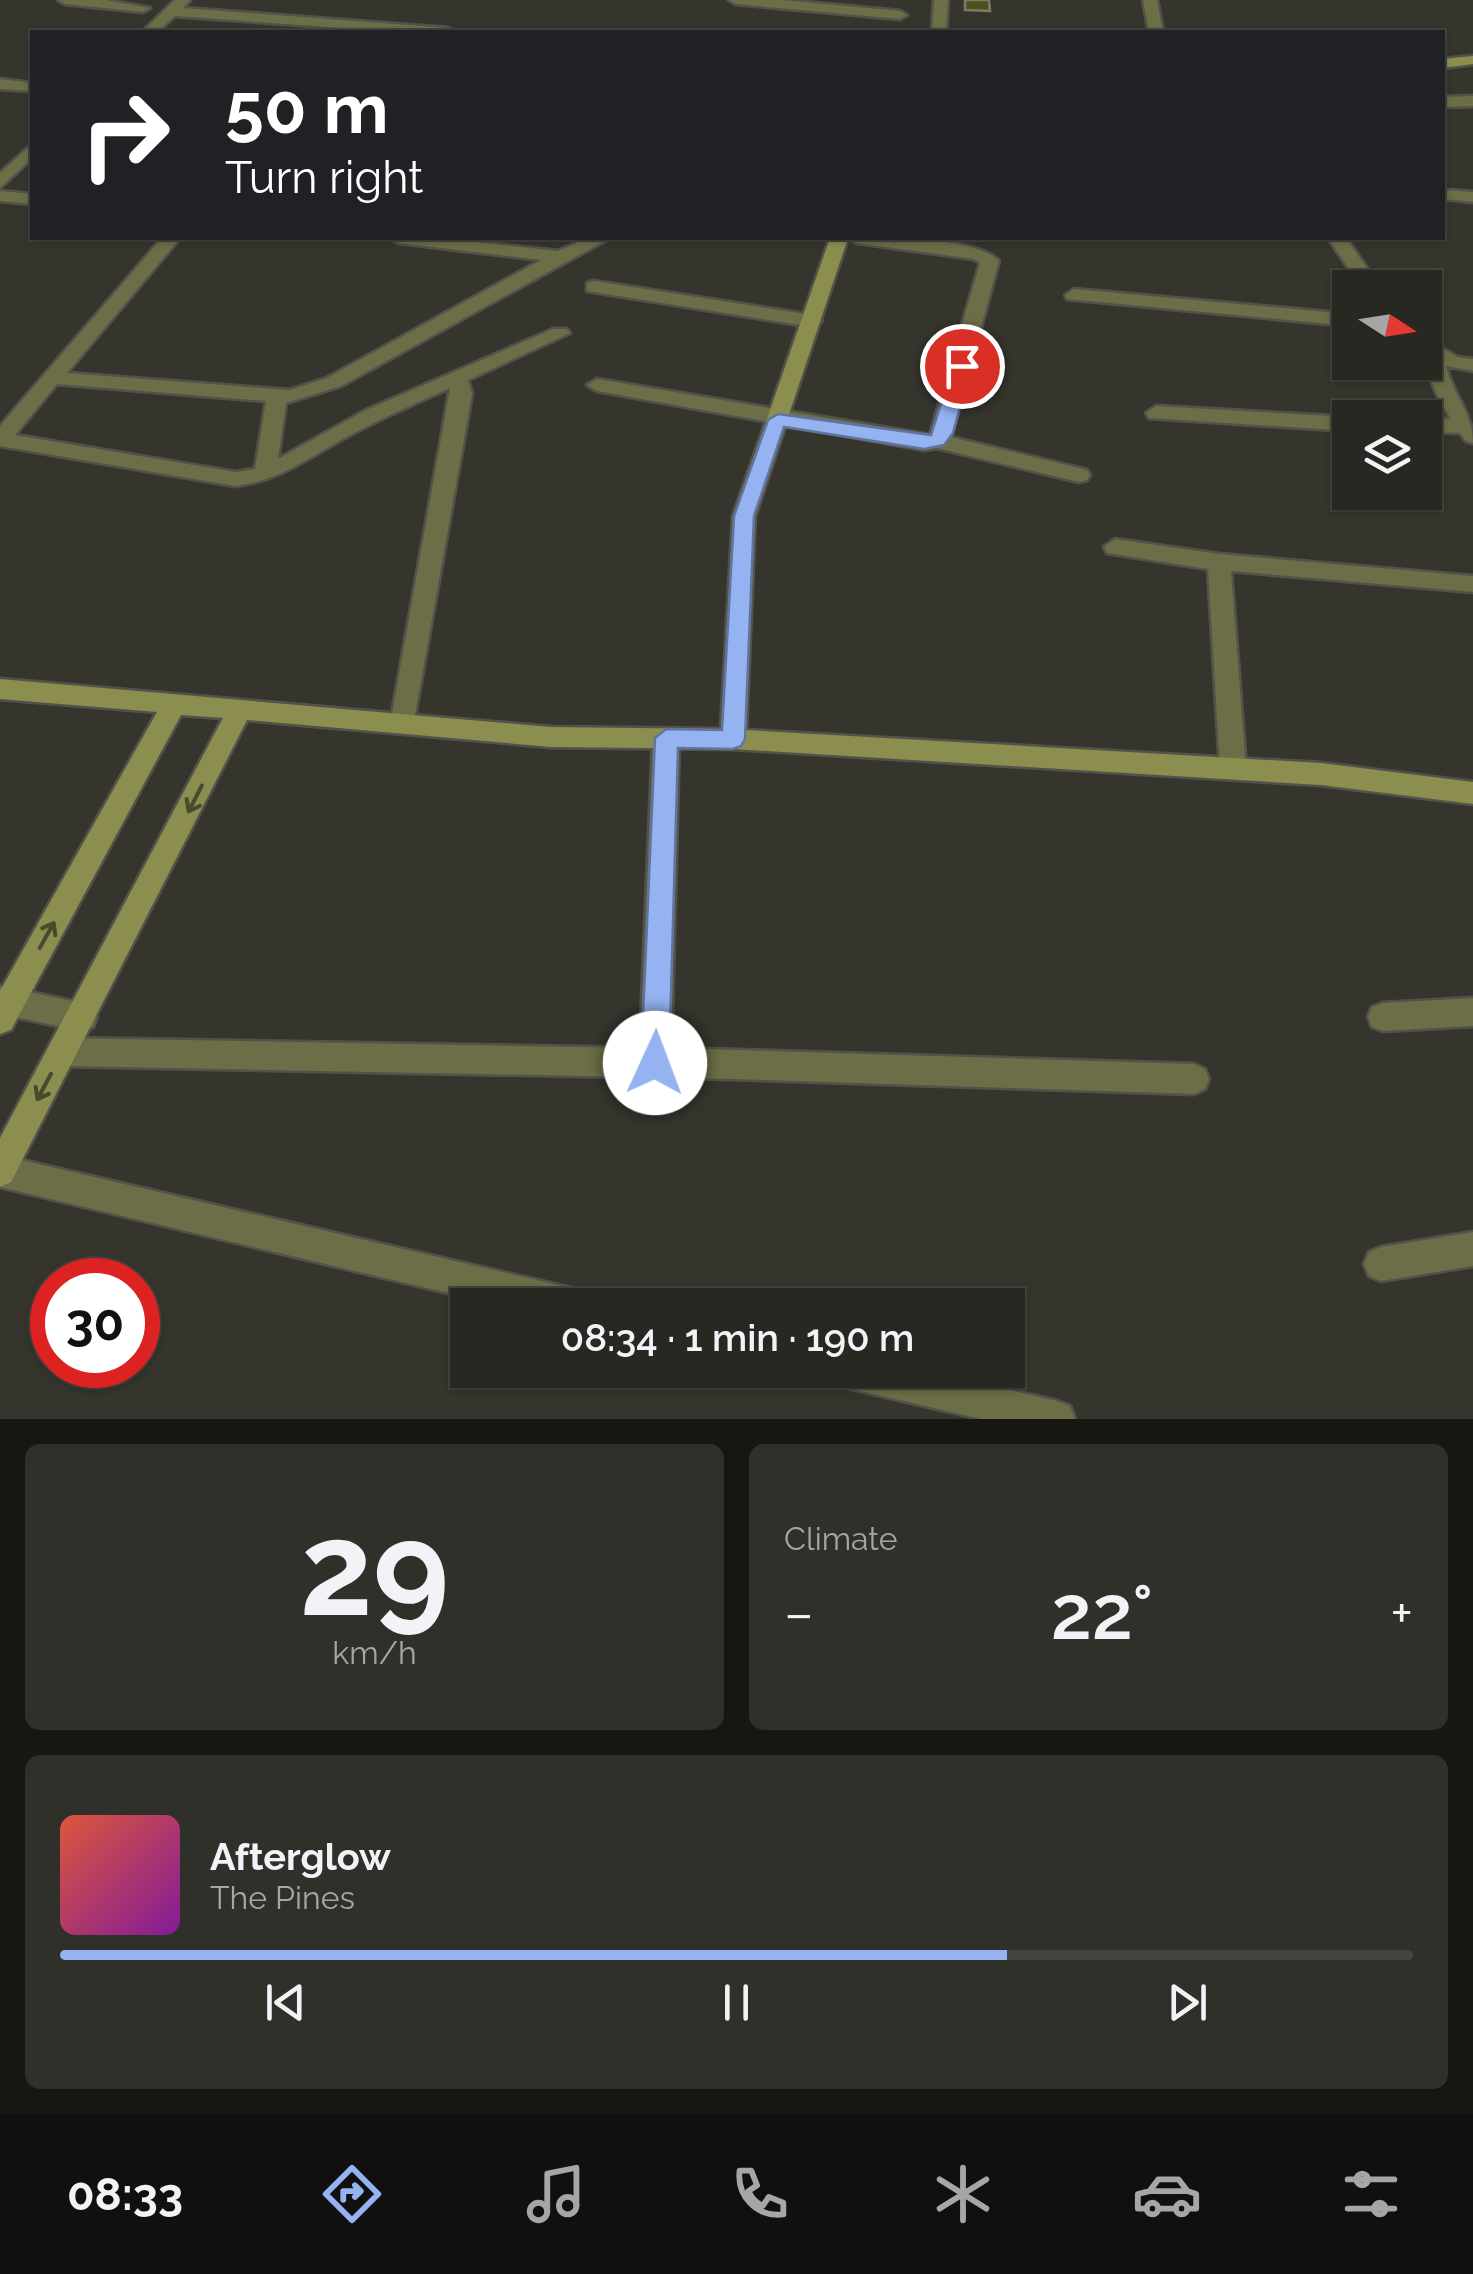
<!DOCTYPE html>
<meta charset="utf-8">
<style>
:root{--surface:#282822;--page:#30302a;--text:#f1f3f6;--muted:#a5a6a5;--line:#444440;--accent:#95b2f1}
body{margin:0;font-family:Raleway,sans-serif;background:var(--page);color:var(--text);height:100vh;display:flex;flex-direction:column;font-size:38px;white-space:nowrap}
*{box-sizing:border-box;margin:0}
p{font-size:32px;color:var(--muted)}
.icon{flex:none;width:55px;height:55px;fill:none;stroke:currentColor;stroke-width:2;stroke-linecap:round;stroke-linejoin:round}
.map{position:relative;height:1419px;overflow:hidden}
.side{display:flex;flex-direction:column;gap:25px;padding:25px;background:#161613;flex:1}
.side>*{flex:none}
.banner{position:absolute;left:30px;top:30px;width:1415px;height:210px;border-radius:0px;box-shadow:0 2px 8px #0004,0 0 0 2px var(--line);background:#202124;color:#fff;overflow:hidden}
.needle{width:65px;rotate:102deg}
.buttons{position:absolute;left:1332px;top:270px;display:grid;gap:20px}
.buttons a{display:grid;place-items:center;width:110px;height:110px;border-radius:0px;background:var(--surface);box-shadow:0 2px 8px #0004,0 0 0 2px var(--line);font-size:50px}
.speed{position:absolute;left:30px;top:1258px;display:flex;gap:20px;font-size:50px;font-weight:700;text-align:center}
.speed>*{display:grid;place-content:center;width:130px;height:130px;border-radius:50%;background:var(--surface);box-shadow:0 2px 8px #0004,0 0 0 2px var(--line);line-height:1}
.speed .limit{border:15px solid #d22;background:#fff;color:#111}
.pin{position:absolute;display:grid;place-items:center;width:85px;height:85px;color:#fff;margin:-42px;border:5px solid #fff;border-radius:50%;box-shadow:0 2px 10px #0007}
.me{position:absolute;width:110px;margin:-55px;rotate:2deg;stroke-linejoin:round;filter:drop-shadow(0 0 8px #0008)}
.turn{display:flex;align-items:center;gap:35px;height:210px;padding:0 30px;font-size:45px}
.turn .icon{width:130px;height:130px;stroke-width:2.5}
.turn b{display:block;font-size:70px;line-height:85px}
.big{font-size:75px;font-weight:600;line-height:1.1}
.side .card{flex:1;display:flex;flex-direction:column;justify-content:center;gap:15px;min-width:0;padding:0 35px;border-radius:15px;background:var(--page)}
.side .dial{align-items:center;gap:0}
.dial b{font-size:130px;line-height:1}
.song{display:flex;align-items:center;gap:30px}
.cover{width:120px;height:120px;border-radius:15px;background:linear-gradient(135deg,hsl(10 70% 55%),hsl(290 70% 35%))}
.played{height:10px;border-radius:5px;background:linear-gradient(90deg,var(--accent) 70%,var(--line) 70%)}
.keys{display:flex;justify-content:space-around;direction:ltr}
.heat{display:flex;justify-content:space-between;align-items:center;font-size:55px;direction:ltr}
.side .tiles{flex:1;display:grid;gap:25px;grid-template-columns:1fr 1fr}
.card:last-child{grid-column:span 2}
.trip{position:absolute;left:450px;top:1288px;width:575px;height:100px;border-radius:0px;background:var(--surface);box-shadow:0 2px 8px #0004,0 0 0 2px var(--line);font-weight:600;line-height:100px;text-align:center}
.tabs{display:flex;height:160px;justify-content:space-around;align-items:center;background:#10100e;color:var(--muted)}
.tabs .icon{width:70px;height:70px}
.tabs .current{color:var(--accent)}
.tabs b{font-size:45px;color:var(--text)}
.map>svg:first-child{display:block}
.building{fill:#50511a;stroke:#797a71;stroke-width:2.5}
.lines{fill:none;stroke-linecap:round;stroke-linejoin:round}
.street-casing{stroke:#52524b;stroke-width:5}
.secondary-casing{stroke:#52524b;stroke-width:5}
.street{fill:#6c6e47;fill-rule:evenodd}
.secondary{fill:#8b8e4e;fill-rule:evenodd}
.oneway{stroke:#484a2e}
.route{fill:#95b2f1;stroke:#61749d;stroke-width:2.5}
</style>
<div class="map">
<svg width="1473" height="1419" viewBox="0 0 1473 1419">
<rect width="100%" height="100%" fill="#35352e"/>
<!-- building -->
<path class="building" d="M965,0h24l1,11 -25,-1z"/>
<g class="lines">
<!-- street casing -->
<g class="street-casing">
<path id="street" d="M58,0h48l44,8 -7,4 -78,-8z
M175,0h15l-7,8 265,20 7,4h-58l-222,-16 -18,16h-15z
M729,0h53l118,11 7,4 -7,4 -164,-15z
M934,0h14l-2,32h-14z
M1143,0h14l6,32h-14z
M0,79l32,4v8l-32,-2z
M1473,96v10l-31,1v-10z
M32,144v14l-32,30v-15z
M1450,190l23,2v10l-29,-3 -2,-6z
M0,191l32,3v10l-32,-3z
M162,238h18l-113,135 223,17 37,-12 214,-118 -142,-17 -9,-5h50l118,13 30,-13h22l-269,148 -55,17 -8,56 88,-49 187,-81h14l3,4 -102,47 4,14 -60,338h-18l-4,-7 60,-337c-34,15 -68,30 -100,47 -39,21 -70,46 -115,51l-235,-40v-20zM57,384l209,17 -11,68 -20,3 -220,-37z
M848,238c34,-2 127,-1 151,23l-48,176 136,33 3,5 -3,5 -8,2 -142,-34 -12,2 -328,-59 -10,-6 10,-6 333,56 50,-172 -6,-4 -117,-16z
M1328,238h18l35,50h-19z
M594,281l218,34 10,6 -10,6 -225,-36v-8z
M1074,289l276,25v12l-283,-27 -2,-4z
M1425,338l32,19 16,2v12l-27,-5c7,29 27,47 27,77l-7,-2 -6,-8 -35,-1v-14l26,1c-18,-28 -26,-48 -26,-81z
M1156,406l194,11v14l-201,-13 -3,-5z
M1115,539l104,15 254,22v16l-242,-21 15,197 -4,7 -9,4 -9,-4 -4,-7 -12,-199 -101,-16 -3,-6z
M666,728l9,3 4,7 -8,310 523,16 11,5 4,10 -4,10 -11,5 -460,-15 -671,-13 -11,-4 -4,-10 4,-10 11,-4 577,10 13,-310 4,-7z
M0,986l82,17 11,4 4,10 -4,10 -11,4 -82,-17z
M1473,998v28l-90,5 -11,-4 -4,-10 4,-10 11,-4z
M0,1155l571,133 12,5 5,12h-89l-499,-118z
M1473,1232v34l-92,15 -12,-5 -5,-12 5,-12 12,-5z
M830,1370h94l133,31 13,5 5,13h-94l-133,-31 -12,-6z"/>
</g>
<!-- secondary casing -->
<g class="secondary-casing">
<path id="secondary" d="M1473,56v8l-31,4v-9z
M830,238h18l-93,278 -9,214 575,33 152,19v22l-152,-19 -588,-36 -182,-2 -304,-27 -236,462 -11,5v-49l223,-420 -42,-3 -170,315 -11,4v-43l157,-279 -157,-13v-20l551,48 170,2 12,-213z"/>
</g>
<!-- street -->
<use href="#street" class="street"/>
<!-- secondary -->
<use href="#secondary" class="secondary"/>
</g>
<!-- one-way arrows -->
<defs><path id="oneway-shaft" d="M-6 0H5M1.5-3L5.5 0L1.5 3" fill="none" stroke-width="1.6" stroke-linecap="round" stroke-linejoin="round" transform="scale(2.5)"/></defs>
<g class="oneway">
<use href="#oneway-shaft" transform="translate(195 799) rotate(117)"/>
<use href="#oneway-shaft" transform="translate(47 935) rotate(-61)"/>
<use href="#oneway-shaft" transform="translate(44 1087) rotate(118)"/>
</g>
<!-- route -->
<path class="route" d="M962,360l9,6 -18,67 -9,12 -20,4 -140,-22 -30,89 -9,223 -4,7 -8,3 -55,-1 -9,315 -4,9 -10,4 -10,-4 -4,-9 14,-325 11,-9 56,1 12,-214 34,-96 10,-6 153,21 22,-69z"/>
</svg>
<div class="buttons">
<a><svg class="needle" viewBox="-14 -14 28 28"><path d="M0-13l5 13h-10z" fill="#e53935"/><path d="M0 13l5-13h-10z" fill="#a5a6a5"/></svg></a>
<a><svg class="icon" aria-label="layers" viewBox="0 0 24 24"><path d="M12 4l9 5-9 5-9-5zM3 14l9 5 9-5"/></svg></a>
</div>
<div class="speed"><div class="limit">30</div></div>
<div class="pin" style="left:962px;top:366px;background:#d93025"><svg class="icon" aria-label="arrive" viewBox="0 0 24 24"><path d="M6 21V4h12l-3 4 3 4H6"/></svg></div>
<svg class="me" style="left:655px;top:1063px" viewBox="-20 -20 40 40"><circle r="19" fill="#fff"/><path d="M0-13L10 11 0 6-10 11z" fill="#95b2f1"/></svg>
<div class="trip">08:34 · 1 min · 190 m</div>
<div class="banner">
<div class="turn"><svg class="icon" aria-label="right" viewBox="0 0 24 24"><path d="M7 20v-9h11M14 6l5 5-5 5"/></svg><div><b>50 m</b>Turn right</div></div>
</div>
</div>
<section class="side">
<div class="tiles">
<div class="card dial"><b>29</b><p>km/h</p></div>
<div class="card"><p>Climate</p>
<div class="heat"><a>−</a><b class="big">22°</b><a>+</a></div>
</div>
<div class="card">
<div class="song"><i class="cover"></i><div><b>Afterglow</b><p>The Pines</p></div></div>
<div class="played"></div>
<div class="keys"><svg class="icon" aria-label="previous" viewBox="0 0 24 24"><path d="M18 5L8 12l10 7zM5 5v14"/></svg><svg class="icon" aria-label="pause" viewBox="0 0 24 24"><path d="M8 5v14M16 5v14"/></svg><svg class="icon" aria-label="next" viewBox="0 0 24 24"><path d="M6 5l10 7-10 7zM19 5v14"/></svg></div>
</div>
</div>
</section>
<nav class="tabs">
<b>08:33</b>
<svg class="icon current" aria-label="directions" viewBox="0 0 24 24"><path d="M12 3l9 9-9 9-9-9zM9 14v-3h6M13 9l2 2-2 2"/></svg>
<svg class="icon" aria-label="music" viewBox="0 0 24 24"><path d="M9 18V5l10-2v13"/><circle cx="6" cy="18" r="3"/><circle cx="16" cy="16" r="3"/></svg>
<svg class="icon" aria-label="phone" viewBox="0 0 24 24"><path d="M5 4h4l2 5-3 2q2 4 5 5l2-3 5 2v4C11 20 4 13 5 4z"/></svg>
<svg class="icon" aria-label="climate" viewBox="0 0 24 24"><path d="M12 3v18M4 7l16 10M4 17L20 7"/></svg>
<svg class="icon" aria-label="car" viewBox="0 0 24 24"><path d="M5 17H2v-5l4-1 3-4h7l3 4 3 1v5h-3M9 17h6M6 11h13"/><circle cx="7" cy="17" r="2"/><circle cx="17" cy="17" r="2"/></svg>
<svg class="icon" aria-label="filters" viewBox="0 0 24 24"><path d="M4 7h16M4 17h16"/><circle cx="9" cy="7" r="2"/><circle cx="15" cy="17" r="2"/></svg>
</nav>
